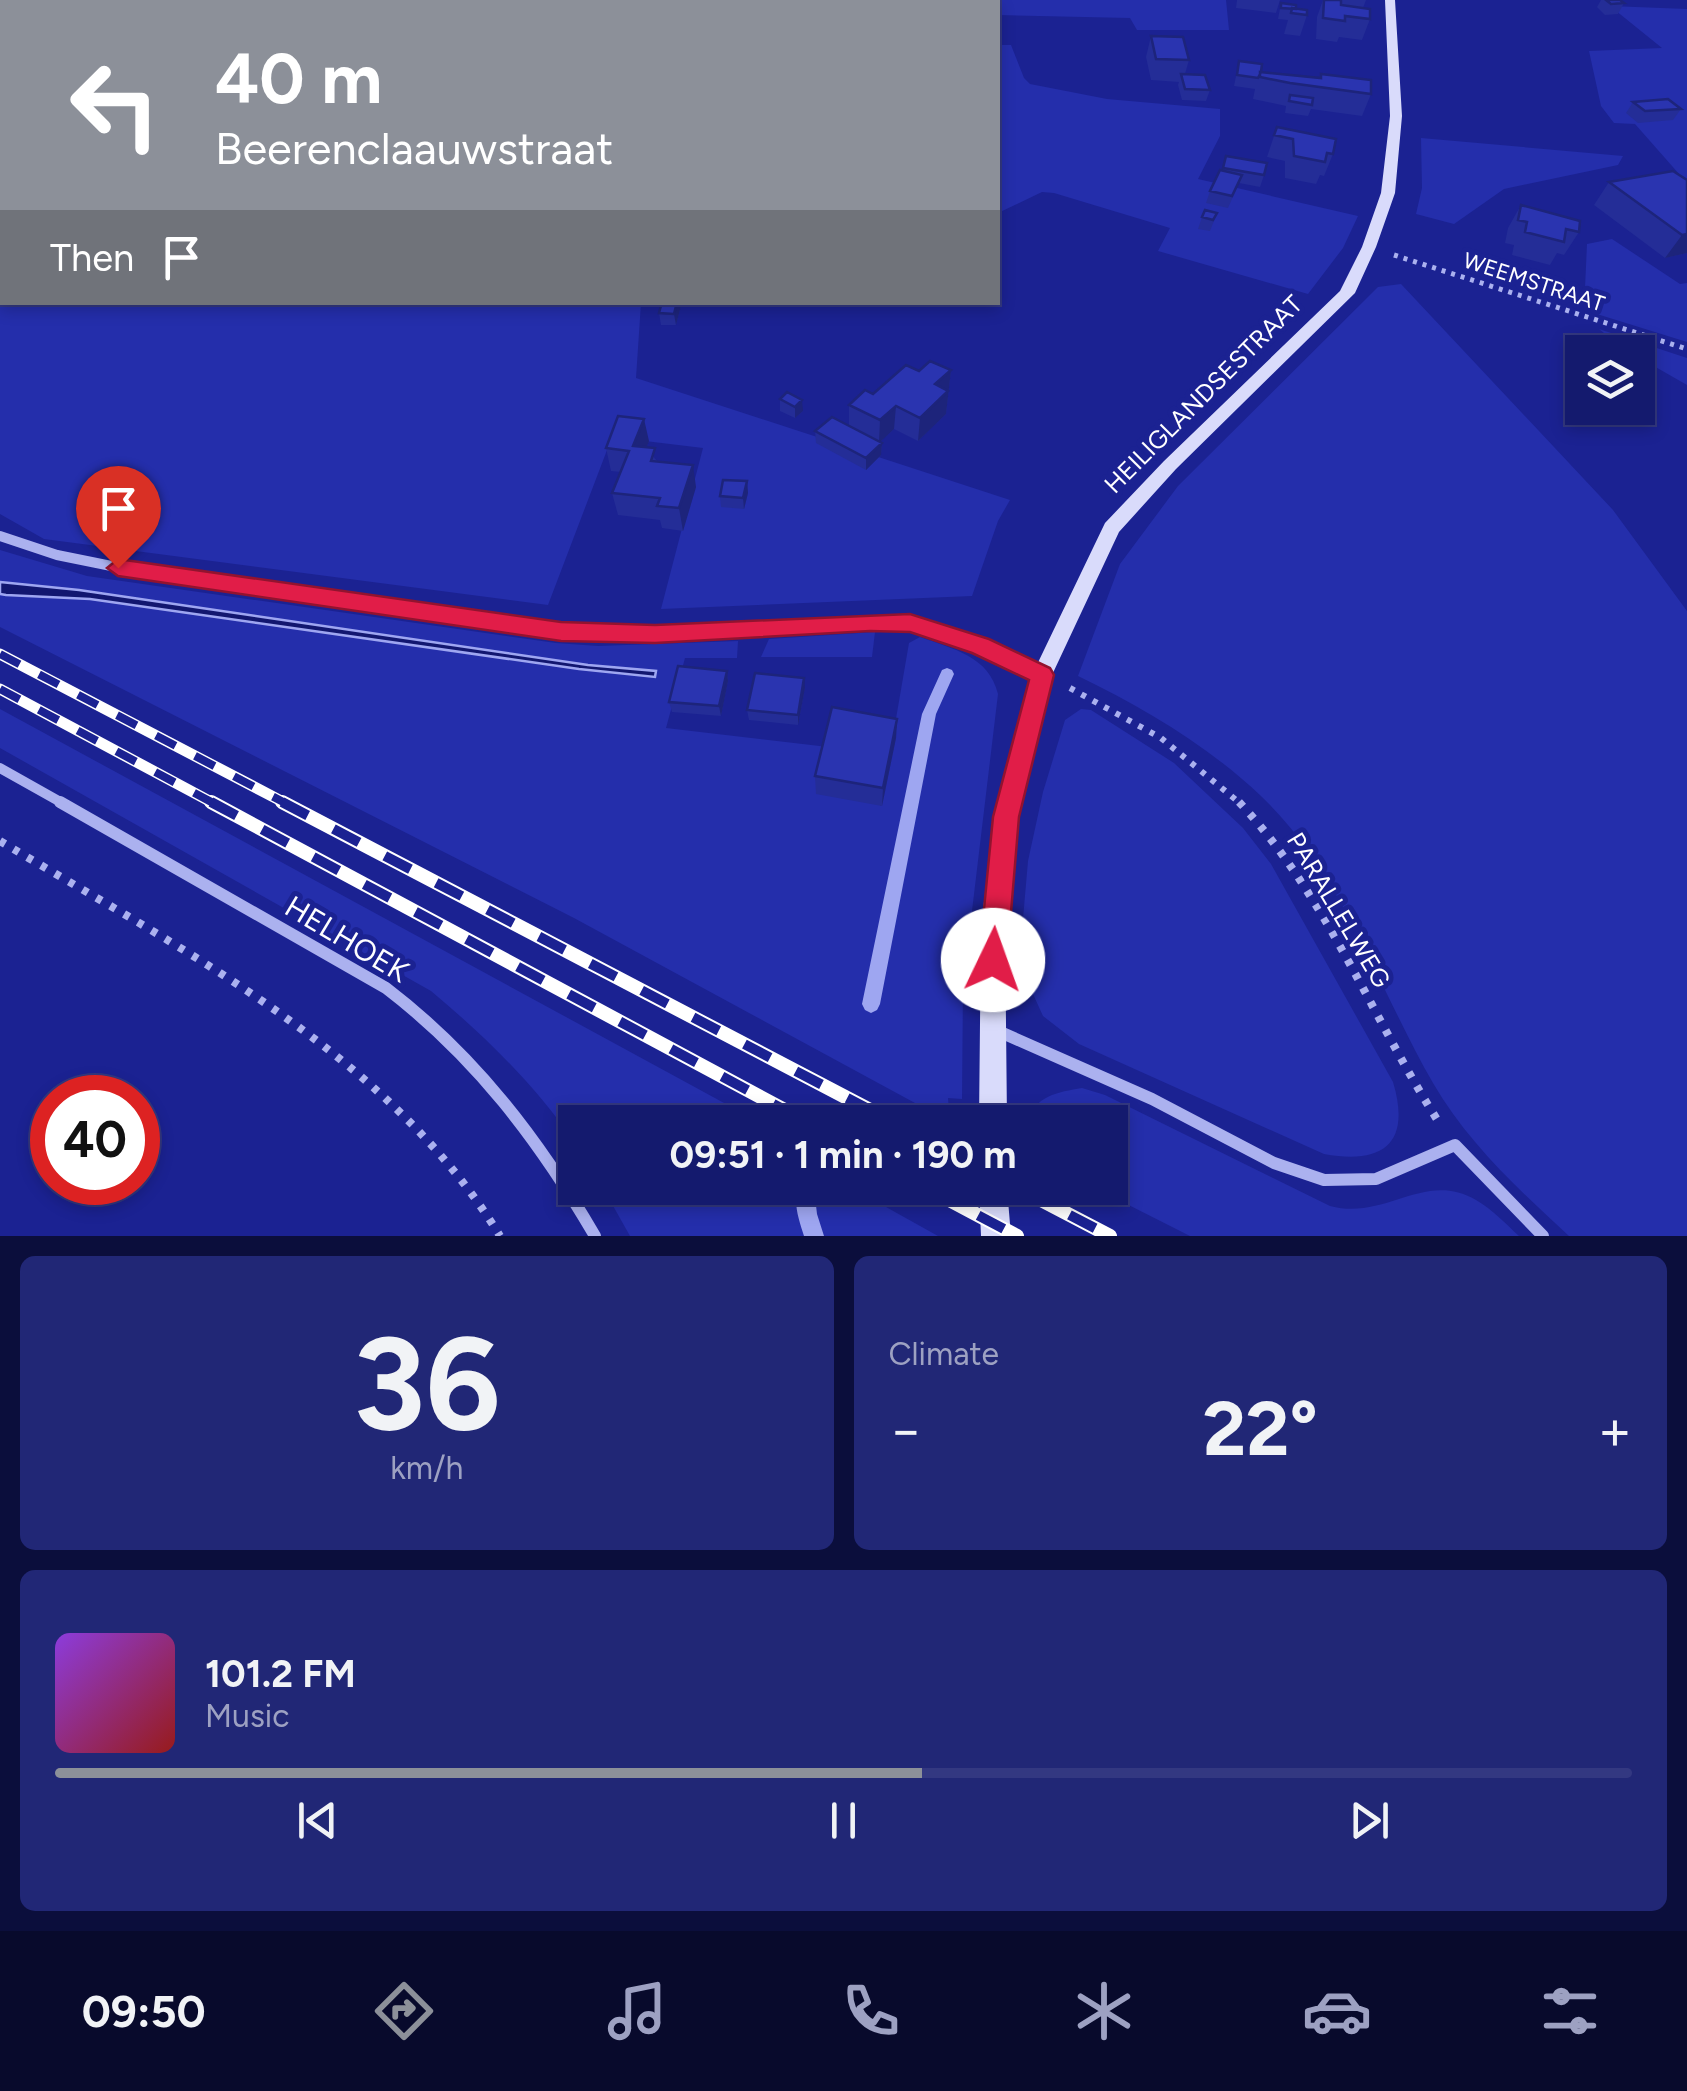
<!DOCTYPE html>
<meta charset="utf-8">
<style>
:root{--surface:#141a6e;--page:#212776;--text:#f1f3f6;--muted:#9da1c2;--line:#333881;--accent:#8c9099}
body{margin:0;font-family:Figtree,sans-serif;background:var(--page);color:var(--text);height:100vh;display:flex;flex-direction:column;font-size:38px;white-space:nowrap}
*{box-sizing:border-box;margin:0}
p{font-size:32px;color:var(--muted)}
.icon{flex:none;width:55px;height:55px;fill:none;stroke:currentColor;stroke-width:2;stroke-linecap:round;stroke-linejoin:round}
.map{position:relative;height:1236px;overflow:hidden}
.sheet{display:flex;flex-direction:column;gap:20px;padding:20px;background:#0b0e3c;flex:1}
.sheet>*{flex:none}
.hud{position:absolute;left:0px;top:0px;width:1000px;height:305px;box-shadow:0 5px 15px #0003,0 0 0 2px var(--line);background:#8c9099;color:#fff;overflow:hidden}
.fabs{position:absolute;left:1565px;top:335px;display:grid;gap:20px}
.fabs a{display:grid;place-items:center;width:90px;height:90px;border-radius:0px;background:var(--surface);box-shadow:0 5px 15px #0003,0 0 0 2px var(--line);font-size:50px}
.speed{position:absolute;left:30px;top:1075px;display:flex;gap:20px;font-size:50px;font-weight:700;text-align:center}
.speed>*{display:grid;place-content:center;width:130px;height:130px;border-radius:50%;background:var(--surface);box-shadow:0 5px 15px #0003,0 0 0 2px var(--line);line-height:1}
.speed .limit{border:15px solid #d22;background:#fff;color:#111}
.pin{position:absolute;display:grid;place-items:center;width:85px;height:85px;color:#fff;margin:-102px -42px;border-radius:50% 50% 50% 0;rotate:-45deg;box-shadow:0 0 10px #0007}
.pin .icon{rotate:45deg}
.me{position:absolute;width:110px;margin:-55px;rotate:3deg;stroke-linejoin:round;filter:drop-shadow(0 0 8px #0008)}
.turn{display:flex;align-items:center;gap:35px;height:210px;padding:0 50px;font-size:45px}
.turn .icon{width:130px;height:130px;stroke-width:2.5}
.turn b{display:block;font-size:70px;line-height:85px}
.then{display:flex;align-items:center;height:95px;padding:0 50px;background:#0003;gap:20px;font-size:38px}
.big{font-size:75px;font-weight:700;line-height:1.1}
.sheet .tile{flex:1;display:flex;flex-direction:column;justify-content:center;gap:15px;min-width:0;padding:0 35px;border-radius:15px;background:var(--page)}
.sheet .dial{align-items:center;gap:0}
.dial b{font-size:130px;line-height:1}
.song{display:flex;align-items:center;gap:30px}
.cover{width:120px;height:120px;border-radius:15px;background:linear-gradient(135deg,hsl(270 70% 55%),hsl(0 70% 35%))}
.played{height:10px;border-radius:5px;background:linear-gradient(90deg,var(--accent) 55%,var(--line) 55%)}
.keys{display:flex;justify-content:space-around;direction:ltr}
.heat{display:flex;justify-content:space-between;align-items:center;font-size:55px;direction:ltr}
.sheet .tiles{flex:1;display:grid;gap:20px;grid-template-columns:1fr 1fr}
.tile:last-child{grid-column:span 2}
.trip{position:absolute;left:558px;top:1105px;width:570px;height:100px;border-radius:0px;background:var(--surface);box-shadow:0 5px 15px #0003,0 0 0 2px var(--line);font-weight:700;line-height:100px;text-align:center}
.dock{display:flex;height:160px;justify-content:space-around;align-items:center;background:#080a2c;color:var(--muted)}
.dock .icon{width:70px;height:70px}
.dock .active{color:var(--accent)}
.dock b{font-size:45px;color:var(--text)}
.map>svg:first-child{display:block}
.green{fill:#242eab;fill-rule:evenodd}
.water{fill:#121770;stroke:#9ea6f1;stroke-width:2.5}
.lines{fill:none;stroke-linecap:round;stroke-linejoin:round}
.stream{fill:#9ea6f1;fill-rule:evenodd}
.path-far2{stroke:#abb1ef;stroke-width:5;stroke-dasharray:4 6;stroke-linecap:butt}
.path-far1{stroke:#abb1ef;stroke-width:6;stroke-dasharray:5 8;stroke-linecap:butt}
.path{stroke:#abb1ef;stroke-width:8;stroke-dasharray:6 10;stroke-linecap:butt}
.street-far1{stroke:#abb1ef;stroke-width:10}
.street{stroke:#abb1ef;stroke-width:12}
.secondary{fill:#d9dbfb;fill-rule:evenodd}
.rail-far1-casing{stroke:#fff;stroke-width:11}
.rail-casing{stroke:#fff;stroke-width:14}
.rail-far1{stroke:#1b2292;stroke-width:8;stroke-dasharray:22;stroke-linecap:butt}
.rail{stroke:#1b2292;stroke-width:10;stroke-dasharray:29;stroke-linecap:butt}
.wall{fill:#242d97}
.shaded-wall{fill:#1d247b}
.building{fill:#2a34b0;stroke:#1d247b;stroke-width:2.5}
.route{fill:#e11d48;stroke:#92132f;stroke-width:2.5}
.labels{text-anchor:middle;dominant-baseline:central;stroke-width:10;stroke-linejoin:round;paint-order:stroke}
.far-street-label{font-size:22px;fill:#fff;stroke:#1b2292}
.street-label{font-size:25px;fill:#fff;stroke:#1b2292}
.near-street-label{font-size:30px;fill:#fff;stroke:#1b2292}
</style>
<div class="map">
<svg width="1687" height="1236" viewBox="0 0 1687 1236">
<rect width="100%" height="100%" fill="#1b2292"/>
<!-- green -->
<path class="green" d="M0,0h1226l3,30h-92l-7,-12 -132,-3v-13h-996v300l639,1 -5,75 374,122 -12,21 -26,75 -311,13 42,-161 -91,-11 -64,168 -504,-66 -44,-25z
M1610,6l77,3v174l-52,-59 -21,-1 -13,-17 -12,-55 73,-3z
M998,45h13l13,33 6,6 77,15 113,10v27l-22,43 160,37 -15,32 -35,46 -150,-43 12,-23 -116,-35 -12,-1 -44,21z
M1421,138l202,18 -5,9 -114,24 -50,35 -38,-10 6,-26z
M1612,239l68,45 7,-1v59l-103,-32 3,-66z
M1401,284l212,226 74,101v625h-118c-50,-46 -102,-94 -136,-153 -55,-95 -90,-209 -172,-287 -54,-51 -117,-88 -183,-120l42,-112 58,-78 200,-199z
M1599,329l88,29v27l-49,-28v-5l-14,-3z
M0,550l87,26 469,67 42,3 140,-5 -1,17h-52l-19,70 162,19 53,59 28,-163 11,-6c33,12 69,19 78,57l-35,292 -1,113 -14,-1 2,24 -376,-204 -574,-291zM81,591l507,74 67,6 -76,-2 -489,-70z
M875,632l-3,25h-111l8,-18z
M0,709l759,413h-184v21c-41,-59 -89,-106 -144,-152l-431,-243z
M1081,709l10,1 83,53 69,65 28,36 122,218c18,60 -8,83 -69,72l-245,-110 -36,-28 -15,-33 -8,-30 8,-92 15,-69 22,-72z
M1082,1088l23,7 225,111c56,15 94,-36 146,-6 16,9 30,24 43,36h-329l-95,-48h15v-66h-82c6,-26 30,-30 54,-34z
M603,1188h249l86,48h-308z"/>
<!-- water -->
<path class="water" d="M0,582l79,8 509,75 68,6 -1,6 -76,-8 -489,-70 -84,-4 -6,-1z"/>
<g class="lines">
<!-- stream -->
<path class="stream" d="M947,668l5,2 2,4 -18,40 -56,290 -3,6 -6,3 -6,-3 -3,-6 60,-290 20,-44z
M798,1188h16l3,26 7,22h-20c-5,-16 -11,-32 -6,-48z"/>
<!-- path-far2 -->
<path class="path-far2" d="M1394,255l293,94"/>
<!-- path-far1 -->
<path class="path-far1" d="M1070,688l91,50 80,66"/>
<!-- path -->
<path class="path" d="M1239,802c86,91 132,214 199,319
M0,841c179,107 389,213 500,395"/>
<!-- street-far1 -->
<path class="street-far1" d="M0,536l57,19 84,17 420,59 94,3 215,-13 40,2 71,23 61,29
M0,768l64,36"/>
<!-- street -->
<path class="street" d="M60,802l326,186c89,68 153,152 209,248
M998,1031l154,68 122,64 50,17 52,-1 79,-34 88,91"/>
<!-- secondary -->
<path class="secondary" d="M1385,0h10l7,116 -7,77 -19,54 -21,46 -179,176 -57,63 -67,143 -35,142 -12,108 2,197h-28l2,-197 14,-108 37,-142 73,-152 59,-62 176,-170 22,-44 19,-54 9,-77z
M979,1188h28l4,48h-30z"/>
<!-- rail-far1 casing -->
<g class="rail-far1-casing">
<path id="rail-far1" d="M0,654l287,150
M0,689l215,115"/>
</g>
<!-- rail casing -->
<g class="rail-casing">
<path id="rail" d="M211,802l596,320
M282,802l611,320
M927,1188l90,48
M1018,1188l92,48"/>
</g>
<!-- rail-far1 -->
<use href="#rail-far1" class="rail-far1"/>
<!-- rail -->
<use href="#rail" class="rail"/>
</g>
<!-- wall -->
<path class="wall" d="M1237,0h43l-4,13 -40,-5z
M1323,0h43l-3,8 7,11 -8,21 -23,-3 -2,5 -21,-3 1,-22z
M1601,0h19l4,3 -6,11 -13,1 -8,-8z
M1281,3l15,6 11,6 -7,21 -16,-2 4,-14 -10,-1z
M1151,36l38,24 -4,14 25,16 -4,11 -24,-1 -4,-15 1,-3 -28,-2 -5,-23z
M1239,61l22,11 58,6 2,-4 50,20 -9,22 -51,-7 -3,7 -23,-3 1,-7 -33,-7 2,-10 -21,-3z
M1633,102l48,7 -8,11 -35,3 -12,-10z
M1277,127l56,27 -9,22 -4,-1 -4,9 -31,-6v-17l-18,-4z
M1226,156l38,19 -4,12 -21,-4 -11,25 -22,-5 4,-12 12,-20z
M1687,180v73l-22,5 -71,-53 15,-23z
M1521,205l58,27 -15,23 -7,-2 -7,12 -38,-10 2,-10 -9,-2 3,-15z
M1217,213l-7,18 -12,-2 4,-12z
M682,302l-6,23h-15l-2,-12z
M951,370l-5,44 -28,27 -24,-12 -14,13 2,1 -1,12 -15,15 -50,-27 -1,-12 34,-5v-21l70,-34z
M780,399l23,12 -8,7 -15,-7z
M649,441l-3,7 11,13 39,26 -13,44 -21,-3 -2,-8 -42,-5 -6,-22 9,-21 -10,-1 -5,-23z
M747,481l1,12 -4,16 -23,-2 -1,-11z
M727,671l1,10 -7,35 -49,-4 -3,-10z
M805,688l-7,37 -49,-5 -2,-10z
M897,719l-1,19 -14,68 -66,-12 -1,-18z"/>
<!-- shaded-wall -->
<path class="shaded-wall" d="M423,0h13l1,2h-17z
M1687,234v19l-22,5 17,-23z
M677,302h5l-6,23 -2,-11z
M951,370l-5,44 -28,27 2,-23 15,-34z
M802,400l1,11 -8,7v-11z
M896,406l-2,23 -15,14 1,-23z
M644,419l5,22 -11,28 -5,-23z
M882,443l-1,12 -15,15v-12z
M693,465l3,22 -13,44 -4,-23z
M747,481l1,12 -4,16 -1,-11z
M727,671l1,10 -7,35 -2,-10z
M804,678l1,10 -7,37v-10z
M897,719l-1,19 -14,68 1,-18z"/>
<!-- building -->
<path class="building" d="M383,0h40l-3,2h-39z
M909,0h15l-2,2h-26l1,-1 11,1z
M1324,0h17v5l29,4v10l-25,-3v5l-22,-3z
M1606,0h14l4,3 -13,1z
M1281,3l15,2v4l-15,-1z
M1292,8l15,2v5l-16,-2z
M1151,36l32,1 6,23 -33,-1z
M1239,61l23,3 -1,8 -3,6 -21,-3z
M1260,72l61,6v-4l50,6v14l-81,-11 -30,-6z
M1181,74l24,1 5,15 -25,-1z
M1290,95l23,3 -1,7 -23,-4z
M1668,99l13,10 -36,2 -12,-9z
M1277,127l59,12 -3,15 -6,-1 -2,9 -31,-6 -1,-17 -19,-4z
M1226,156l41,7 -3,12 -41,-7z
M1220,170l22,5 -10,21 -22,-5z
M1673,171l14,9v54l-5,1 -73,-53z
M1521,205l59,16 -1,11 -13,-3 -2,13 -39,-10 2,-10 -9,-2z
M1205,210l12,3 -4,7 -11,-3z
M662,302h15l-3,12 -15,-1z
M930,361l21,9 -16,14 13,7 -28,27 -24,-12 -16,14 -31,-15 16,-15 8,4 33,-29 13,6z
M787,392l15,8 -7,7 -15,-8z
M618,416l26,3 -11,27 22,2 -4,13 42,4 -14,43 -22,-2 3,-8 -48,-5 17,-42 -23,-3z
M832,417l50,26 -16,15 -51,-27z
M723,480l24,1 -4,17 -23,-2z
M678,666l49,5 -8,35 -50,-4z
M755,673l49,5 -6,37 -51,-5z
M832,707l65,12 -14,69 -68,-12z"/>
<!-- route -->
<path class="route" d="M118,559l443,63 94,3 255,-11 79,25 61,29 4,7 -35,142 -12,143 -4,10 -10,4 -10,-4 -4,-10 14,-143 36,-137 -57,-27 -62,-21 -40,-1 -215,12 -94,-2 -443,-65 -11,-8z"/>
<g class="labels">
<!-- far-street labels -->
<g class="far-street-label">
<text transform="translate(1534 282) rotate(18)">WEEMSTRAAT</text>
</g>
<!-- street labels -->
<g class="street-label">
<text transform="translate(1203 394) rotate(-45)">HEILIGLANDSESTRAAT</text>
<text transform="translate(1339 910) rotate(59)">PARALLELWEG</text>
</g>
<!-- near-street labels -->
<g class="near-street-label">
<text transform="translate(347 939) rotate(31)">HELHOEK</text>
</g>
</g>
</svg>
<div class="fabs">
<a><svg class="icon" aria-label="layers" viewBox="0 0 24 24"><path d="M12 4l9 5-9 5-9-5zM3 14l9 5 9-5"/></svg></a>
</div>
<div class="speed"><div class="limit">40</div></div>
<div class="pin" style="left:118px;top:568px;background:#d93025"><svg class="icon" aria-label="arrive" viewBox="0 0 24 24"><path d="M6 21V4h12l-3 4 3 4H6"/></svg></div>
<svg class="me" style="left:993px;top:960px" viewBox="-20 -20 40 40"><circle r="19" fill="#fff"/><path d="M0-13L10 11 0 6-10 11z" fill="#e11d48"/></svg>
<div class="trip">09:51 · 1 min · 190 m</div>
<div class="hud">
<div class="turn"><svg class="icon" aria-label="left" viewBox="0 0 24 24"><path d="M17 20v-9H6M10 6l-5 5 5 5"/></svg><div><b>40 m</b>Beerenclaauwstraat</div></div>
<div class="then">Then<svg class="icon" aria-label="arrive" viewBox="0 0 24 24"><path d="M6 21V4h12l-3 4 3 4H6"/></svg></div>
</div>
</div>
<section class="sheet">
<div class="tiles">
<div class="tile dial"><b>36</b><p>km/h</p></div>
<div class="tile"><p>Climate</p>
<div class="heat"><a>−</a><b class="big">22°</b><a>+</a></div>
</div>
<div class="tile">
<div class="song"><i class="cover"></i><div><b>101.2 FM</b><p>Music</p></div></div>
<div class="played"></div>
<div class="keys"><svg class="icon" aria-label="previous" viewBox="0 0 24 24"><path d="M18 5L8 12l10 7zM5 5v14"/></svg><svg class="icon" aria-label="pause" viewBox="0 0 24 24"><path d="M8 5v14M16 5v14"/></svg><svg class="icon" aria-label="next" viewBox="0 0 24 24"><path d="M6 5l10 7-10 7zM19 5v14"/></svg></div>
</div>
</div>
</section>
<nav class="dock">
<b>09:50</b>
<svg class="icon active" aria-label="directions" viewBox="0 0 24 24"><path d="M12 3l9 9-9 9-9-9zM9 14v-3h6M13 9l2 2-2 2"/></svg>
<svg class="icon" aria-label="music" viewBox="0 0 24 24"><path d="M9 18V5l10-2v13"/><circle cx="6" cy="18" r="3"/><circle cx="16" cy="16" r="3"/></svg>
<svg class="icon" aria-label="phone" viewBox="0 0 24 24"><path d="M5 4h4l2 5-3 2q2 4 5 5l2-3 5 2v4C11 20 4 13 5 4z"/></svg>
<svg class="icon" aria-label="climate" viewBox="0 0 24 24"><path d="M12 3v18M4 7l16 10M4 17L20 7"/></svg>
<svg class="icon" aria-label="car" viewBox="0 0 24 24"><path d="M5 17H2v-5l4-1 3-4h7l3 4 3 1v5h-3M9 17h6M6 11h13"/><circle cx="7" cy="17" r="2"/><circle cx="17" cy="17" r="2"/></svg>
<svg class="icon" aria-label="filters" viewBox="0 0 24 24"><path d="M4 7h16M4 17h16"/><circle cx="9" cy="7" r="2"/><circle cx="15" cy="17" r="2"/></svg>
</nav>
